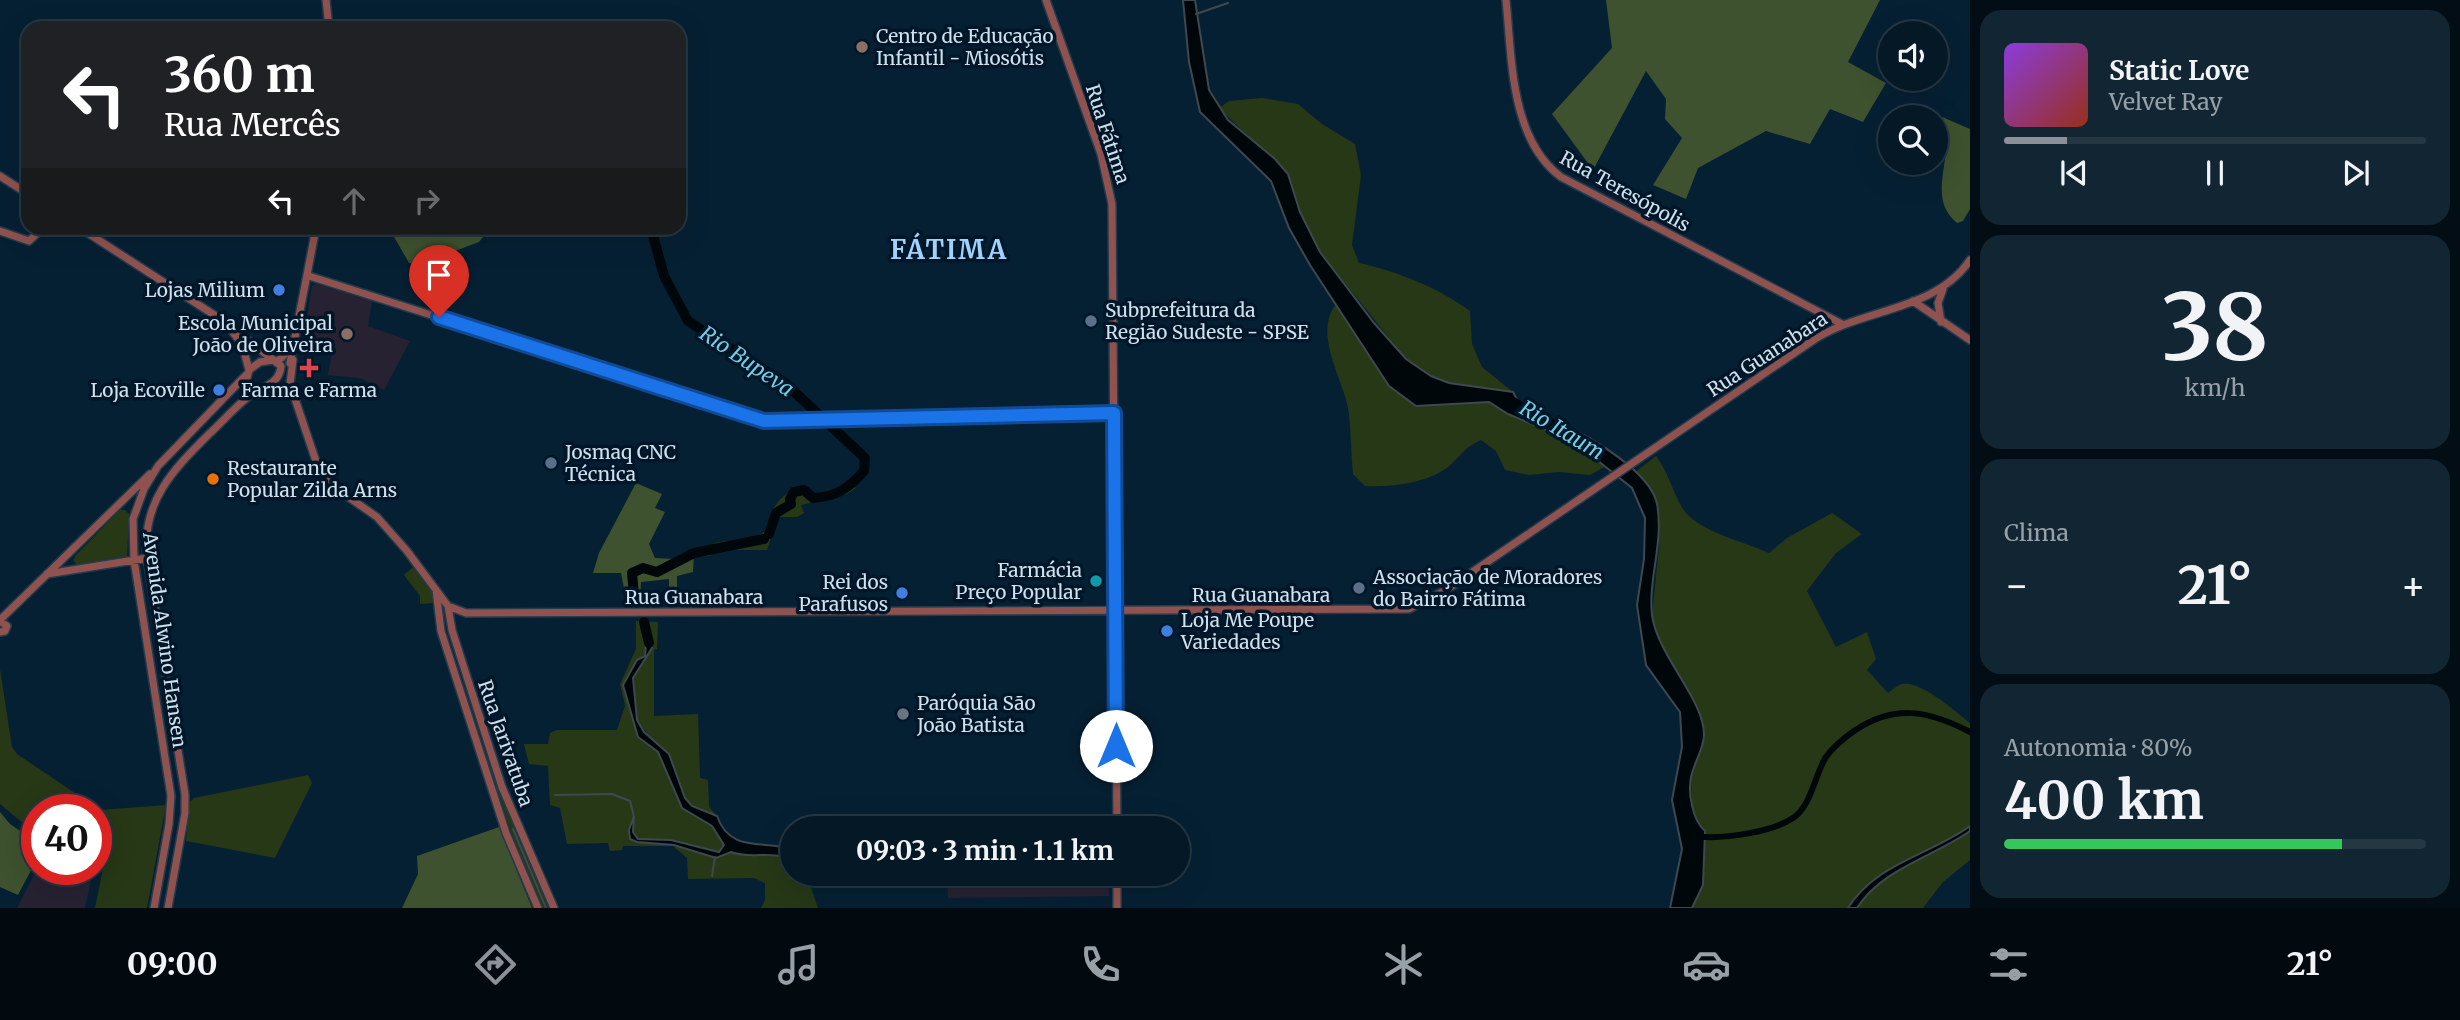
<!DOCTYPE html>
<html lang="pt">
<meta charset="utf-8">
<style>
:root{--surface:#041826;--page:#122532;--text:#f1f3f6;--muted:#97a0a7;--line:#253743;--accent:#8c9099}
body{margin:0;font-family:Merriweather,serif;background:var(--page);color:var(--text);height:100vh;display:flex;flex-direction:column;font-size:26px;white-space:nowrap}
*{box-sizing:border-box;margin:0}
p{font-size:23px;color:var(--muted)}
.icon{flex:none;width:38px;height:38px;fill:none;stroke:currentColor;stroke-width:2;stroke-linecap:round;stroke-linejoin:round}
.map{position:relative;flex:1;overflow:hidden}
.drawer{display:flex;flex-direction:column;gap:10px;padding:10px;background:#020d15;width:490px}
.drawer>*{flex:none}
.banner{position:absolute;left:21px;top:21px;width:665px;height:214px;border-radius:21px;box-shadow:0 7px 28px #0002,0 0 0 2px var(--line);background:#202124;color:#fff;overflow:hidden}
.fabs{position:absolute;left:1878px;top:21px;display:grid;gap:14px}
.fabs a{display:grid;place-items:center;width:70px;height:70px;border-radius:50%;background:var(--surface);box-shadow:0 7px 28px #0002,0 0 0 2px var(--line);font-size:35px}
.speed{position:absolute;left:21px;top:794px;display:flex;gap:14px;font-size:35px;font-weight:700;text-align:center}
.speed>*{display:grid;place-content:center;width:91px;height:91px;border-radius:50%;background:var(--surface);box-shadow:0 7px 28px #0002,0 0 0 2px var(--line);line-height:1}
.speed .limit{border:10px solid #d22;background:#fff;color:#111}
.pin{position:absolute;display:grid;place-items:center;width:60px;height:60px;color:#fff;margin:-72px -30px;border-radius:50% 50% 50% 0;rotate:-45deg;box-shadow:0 0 7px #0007}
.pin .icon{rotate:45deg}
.me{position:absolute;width:77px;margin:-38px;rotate:0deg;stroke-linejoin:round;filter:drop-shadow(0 0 5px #0008)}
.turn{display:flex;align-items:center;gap:24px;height:147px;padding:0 28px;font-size:32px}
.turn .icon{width:91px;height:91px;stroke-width:2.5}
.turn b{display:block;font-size:49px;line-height:60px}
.lanes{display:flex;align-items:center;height:66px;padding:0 28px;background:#0003;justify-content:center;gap:35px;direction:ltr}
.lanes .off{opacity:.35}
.big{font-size:52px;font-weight:700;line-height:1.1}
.drawer .tile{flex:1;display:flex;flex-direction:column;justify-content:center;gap:10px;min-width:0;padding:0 24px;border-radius:21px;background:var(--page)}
.drawer .dial{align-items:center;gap:0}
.dial b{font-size:91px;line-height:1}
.song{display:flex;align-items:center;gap:21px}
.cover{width:84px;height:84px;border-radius:10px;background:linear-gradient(135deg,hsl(270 70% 55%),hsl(10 70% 35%))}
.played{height:7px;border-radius:4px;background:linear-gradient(90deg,var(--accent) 15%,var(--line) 15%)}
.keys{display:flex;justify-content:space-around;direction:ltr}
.heat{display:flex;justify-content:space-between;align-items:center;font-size:38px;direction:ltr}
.charge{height:10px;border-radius:5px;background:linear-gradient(90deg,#34c759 80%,var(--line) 0)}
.trip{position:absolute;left:780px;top:816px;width:410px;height:70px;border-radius:35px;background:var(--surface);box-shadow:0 7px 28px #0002,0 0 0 2px var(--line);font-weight:700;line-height:70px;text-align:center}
.dock{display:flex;height:112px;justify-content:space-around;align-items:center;background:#020a0f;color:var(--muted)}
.dock .icon{width:49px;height:49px}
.dock .current{color:var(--accent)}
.dock b{font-size:32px;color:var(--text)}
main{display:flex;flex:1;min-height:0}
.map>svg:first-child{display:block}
.education{fill:#262232}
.green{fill:#263816}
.forest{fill:#3e522f}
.water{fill:#00070b;stroke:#3e484f;stroke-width:2}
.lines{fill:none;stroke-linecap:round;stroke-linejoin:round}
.stream{stroke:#3e484f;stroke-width:2}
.canal{stroke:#00070b;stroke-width:6}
.river{stroke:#00070b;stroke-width:10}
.secondary-casing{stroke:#223b4d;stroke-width:10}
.secondary{stroke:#8f524e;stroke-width:7}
.route-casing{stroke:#114b97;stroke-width:18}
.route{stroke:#1a73e8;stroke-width:12}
.education-dot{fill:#8d6e63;stroke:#001629;stroke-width:2.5}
.shop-dot{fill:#3f7fe0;stroke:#001629;stroke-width:2.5}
.service-dot{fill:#5c6f8a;stroke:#001629;stroke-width:2.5}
.health-dot{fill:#e0444e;stroke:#001629;stroke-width:2.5}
.food-dot{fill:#e8710a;stroke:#001629;stroke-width:2.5}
.culture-dot{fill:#0f9aa8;stroke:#001629;stroke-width:2.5}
.worship-dot{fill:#6b7280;stroke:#001629;stroke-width:2.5}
.labels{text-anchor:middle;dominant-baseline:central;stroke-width:7;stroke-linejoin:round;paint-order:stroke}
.poi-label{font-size:19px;fill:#d0e0ed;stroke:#001629;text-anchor:start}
.street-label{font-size:19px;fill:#d0e0ed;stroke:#001629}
.water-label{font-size:21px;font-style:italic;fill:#75cee4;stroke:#001629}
.district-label{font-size:26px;font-weight:bold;letter-spacing:2px;fill:#9fd3fd;stroke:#001629}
</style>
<main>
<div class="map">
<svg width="1970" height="908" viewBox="0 0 1970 908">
<rect width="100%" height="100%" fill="#062033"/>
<!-- education -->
<path class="education" d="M316,284l56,17 -4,25 42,15 -26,49 -24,-12 -32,-3 4,-22 -30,-5 10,-62z
M37,869l56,1 -8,38h-68z
M947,873h161l1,23 -161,2z"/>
<!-- green -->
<path class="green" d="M1262,98l36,6 24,20 33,20 6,31 -9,70 7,18c38,8 80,25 111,48l2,33 10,23 31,25 -64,-9 -18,-7 -25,-17 -86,-107 -20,-40 -12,-38 -69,-66 10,-7z
M1336,304l53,82 83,16h17l19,12 65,27 33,25 -16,9 -31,-3 -30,3 -24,-5 -9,-19 -15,-11c-22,10 -23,22 -39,31 -21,13 -53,16 -77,15l-12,-12c-2,-20 -2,-40 -4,-60 -4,-34 -37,-78 -13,-110z
M1656,456c13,17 16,35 27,53 14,22 62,33 86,44l18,-15 45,-25 30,21 -26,19 -29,38 29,56 31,-15 9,27 -9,11 21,23c4,-3 10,-8 14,-9 19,-4 54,28 68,39v103c-40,29 -93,37 -122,82h-156l11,-23 2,-54 -7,-6 -6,-18 -1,-29 13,-44 -20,-50 -21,-31 -11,-38 7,-68 -2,-44 -23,-30z
M849,484l7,4 -9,6 -46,11 3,8 -7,4h-19l-11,33h-50l-7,6 -16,1 -2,-6 26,-9 37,-3 10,-8c7,-27 23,-52 51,-36z
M120,510h5l4,4 -2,44 -50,7 -4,-5 3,-5z
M413,567l19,23 4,13 -16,1v-8l-16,-21z
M636,621l22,1 -1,27 -3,1v66l44,-2 2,64 8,2 1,27 8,9 -25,-10 -8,-8 -10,-30 -37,-48 -4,-42 19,-30 -8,-10c6,18 -10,33 -21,47l15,52 20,15 24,55 30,19 12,19 -5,7 -48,-12 -33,-1 -6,-7 1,-12 -4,10 8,12 37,3 42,13 15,-6c20,8 43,-3 62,9v12h13l12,35h-57l4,-8v-17l-11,-5 -66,1 -1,-21 -14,-12h-50l-1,4 -12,1 -2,-8 -41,1 -7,-36 -10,-3 -2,-39 -19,-2 -5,-20h24l2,-11 7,-3h60l8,-24 -5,-22 16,-35z
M0,669l12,78 5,7 83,56 66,-5 -19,103h-52l11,-54 -10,-3v-41h-59v25l-37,-31z
M490,768l2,1 59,139h-9l-23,-52z
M308,775l4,8 -37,75 -89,-17 4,-39 4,-4z
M1970,831v29l-27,22 -20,26h-66c26,-40 76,-52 113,-77z"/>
<!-- forest -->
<path class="forest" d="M1606,0h274l-32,62 38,21 -23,39 -33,-13 -20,35 -44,-13 -68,37 -12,31 -33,-14 29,-47 -17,-19 1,-20 -20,-28 -53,99 -41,-56 60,-66z
M1942,117l28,12v80l-7,12 -6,2c-34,-28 2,-69 -17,-102z
M389,228h31l4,9 40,-9h26l-11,14 -32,12 -5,15 -12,-6h-21z
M636,483l26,11 -7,14 10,4 -16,32 6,14 19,1 20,-6 -1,19 -16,4v28l-8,-1v-24l-28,3 -1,21 -13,1 -6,-31h-28l6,-20z
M0,812l10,12 27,18v17l-19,36 -18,-8z
M499,827l33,81h-130l16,-34 -1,-18z"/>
<!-- water -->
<path class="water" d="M1183,0h12l14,90 19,30 47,39 13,15 12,38 20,40 54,71 32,36 25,17 18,7 64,9c4,7 8,18 15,22 10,6 24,7 35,11 29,12 88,48 94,79 7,38 -9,75 -5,111 6,42 53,85 52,121 -1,14 -10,27 -13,41 -3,16 1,43 14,54l-2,54 -11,23h-22l12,-59 -10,-49 10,-53 -2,-35 -34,-47 -9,-60 7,-46 1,-41 -13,-30 -59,-47 -65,-27 -19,-12 -73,4 -27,-20 -79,-121 -21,-37 -18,-47 -71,-69 -11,-50z
M647,629l5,19 -19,30 4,42 7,12 25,22 16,44 7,8 25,10c13,37 45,24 76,33v12c-19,-12 -42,-1 -62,-9l-15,6 -42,-13 -37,-3 -7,-3 -1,-9 5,-14 -1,16 5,7 33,1 48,12 5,-7 -12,-19 -30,-18 -24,-56 -20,-15 -15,-52 14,-25 8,-4z
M1970,826v5c-37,26 -87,37 -113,77h-9c28,-45 82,-53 122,-82z"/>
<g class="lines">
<!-- stream -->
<path class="stream" d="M1196,14l32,-11
M555,795l57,-1 18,7 4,16
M513,829l33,79
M712,876l3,-19"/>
<!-- canal -->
<path class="canal" d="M1704,837c24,1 68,-5 89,-19 18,-11 22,-44 33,-61 7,-10 18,-19 28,-26 40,-27 74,-21 116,1"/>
<!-- river -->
<path class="river" d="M651,228l13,48 24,45 97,62 80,75 -1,13c-15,17 -28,26 -51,27l-9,-8 -10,2 -4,7 1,5 -15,9 -7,21
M1508,399l47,27
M634,595l-2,-22 11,-5 14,4 37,-19 70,-14
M644,622l5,21"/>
<!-- secondary casing -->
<g class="secondary-casing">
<path id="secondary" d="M326,0l3,28
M1046,0l55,154 11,50 5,624
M1506,0c6,58 4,139 55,177l281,147
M0,176l28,18
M80,228l142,92 59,46c-1,19 -21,21 -33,31 -14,11 -26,25 -39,37 -36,36 -68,68 -62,124l38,236v19l-17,95
M0,231l29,10 14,-13
M309,276l455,145 350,-8
M1913,301l57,39
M1941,322l-3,-19 5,-14
M232,331l10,13 7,26
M293,360l-3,24 30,89 14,14 43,30 30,34 41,55 4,24 50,157 52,121
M278,361l16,-16
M290,363l26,-135
M257,391l-11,-9 3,-12 11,-8 14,-2
M47,574l100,-16
M436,590l5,41 65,202 32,75
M448,606l18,7 943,-4 37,-19 369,-251c49,-31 121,-28 155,-79
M0,620l150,-146
M0,621l7,5 -2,5 -5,1
M1117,873v35
M154,908l15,-84 2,-28 -37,-236 -1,-41 11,-30 14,-23 88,-91"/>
</g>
<!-- secondary -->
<use href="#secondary" class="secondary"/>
</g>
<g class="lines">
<!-- route casing -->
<g class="route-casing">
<path id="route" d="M439,317l325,104 350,-8 2,333"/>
</g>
<!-- route -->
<use href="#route" class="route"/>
</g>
<!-- markers -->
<g class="education-dot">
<circle cx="862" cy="47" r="7"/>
<circle cx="347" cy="334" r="7"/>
</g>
<g class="shop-dot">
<circle cx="279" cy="290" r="7"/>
<circle cx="219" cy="390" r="7"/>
<circle cx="902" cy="593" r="7"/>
<circle cx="1167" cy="631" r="7"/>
</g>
<g class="service-dot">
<circle cx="1091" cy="321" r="7"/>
<circle cx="551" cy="463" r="7"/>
<circle cx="1359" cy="588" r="7"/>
</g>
<path class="health-dot" d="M305.5 357.5h7v7h7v7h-7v7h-7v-7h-7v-7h7z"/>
<circle class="food-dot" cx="213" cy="479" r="7"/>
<circle class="culture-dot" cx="1096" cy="581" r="7"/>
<circle class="worship-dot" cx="903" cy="714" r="7"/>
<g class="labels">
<!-- poi labels -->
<g class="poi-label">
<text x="876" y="36">Centro de Educação<tspan x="876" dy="22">Infantil - Miosótis</tspan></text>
<text x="265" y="290" text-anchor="end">Lojas Milium</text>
<text x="1105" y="310">Subprefeitura da<tspan x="1105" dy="22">Região Sudeste - SPSE</tspan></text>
<text x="333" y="323" text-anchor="end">Escola Municipal<tspan x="333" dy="22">João de Oliveira</tspan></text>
<text x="205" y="390" text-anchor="end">Loja Ecoville</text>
<text x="309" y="390" text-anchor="middle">Farma e Farma</text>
<text x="565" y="452">Josmaq CNC<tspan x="565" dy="22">Técnica</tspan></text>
<text x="227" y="468">Restaurante<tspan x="227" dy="22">Popular Zilda Arns</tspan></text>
<text x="1082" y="570" text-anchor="end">Farmácia<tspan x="1082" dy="22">Preço Popular</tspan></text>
<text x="1373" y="577">Associação de Moradores<tspan x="1373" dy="22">do Bairro Fátima</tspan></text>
<text x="888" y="582" text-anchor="end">Rei dos<tspan x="888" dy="22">Parafusos</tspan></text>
<text x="1181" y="620">Loja Me Poupe<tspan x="1181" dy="22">Variedades</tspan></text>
<text x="917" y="703">Paróquia São<tspan x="917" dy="22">João Batista</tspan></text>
</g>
<!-- street labels -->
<g class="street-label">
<text transform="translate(1108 134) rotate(72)">Rua Fátima</text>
<text transform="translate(1625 191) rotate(29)">Rua Teresópolis</text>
<text transform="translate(1767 354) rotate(-33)">Rua Guanabara</text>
<text x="1261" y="595">Rua Guanabara</text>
<text x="694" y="597">Rua Guanabara</text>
<text transform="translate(165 640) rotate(82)">Avenida Alwino Hansen</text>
<text transform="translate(506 743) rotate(71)">Rua Jarivatuba</text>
</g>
<!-- water labels -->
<g class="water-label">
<text transform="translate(747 361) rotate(34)">Rio Bupeva</text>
<text transform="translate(1562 430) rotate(31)">Rio Itaum</text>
</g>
<!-- district labels -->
<g class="district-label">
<text x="949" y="249">FÁTIMA</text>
</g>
</g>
</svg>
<div class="fabs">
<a><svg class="icon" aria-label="sound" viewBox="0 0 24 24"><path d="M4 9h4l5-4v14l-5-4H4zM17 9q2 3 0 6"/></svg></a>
<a><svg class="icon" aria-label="search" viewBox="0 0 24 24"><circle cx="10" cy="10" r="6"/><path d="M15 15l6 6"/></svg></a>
</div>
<div class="speed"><div class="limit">40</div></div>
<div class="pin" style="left:439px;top:317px;background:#d93025"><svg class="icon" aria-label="arrive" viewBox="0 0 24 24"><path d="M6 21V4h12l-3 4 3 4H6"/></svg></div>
<svg class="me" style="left:1116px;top:746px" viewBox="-20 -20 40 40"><circle r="19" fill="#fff"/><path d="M0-13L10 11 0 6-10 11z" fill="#1a73e8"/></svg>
<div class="trip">09:03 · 3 min · 1.1 km</div>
<div class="banner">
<div class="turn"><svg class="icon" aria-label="left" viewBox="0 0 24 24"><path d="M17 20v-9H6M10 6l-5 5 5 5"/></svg><div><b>360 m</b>Rua Mercês</div></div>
<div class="lanes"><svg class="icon" aria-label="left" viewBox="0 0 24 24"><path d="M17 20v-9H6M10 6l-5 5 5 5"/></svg><svg class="icon off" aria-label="ahead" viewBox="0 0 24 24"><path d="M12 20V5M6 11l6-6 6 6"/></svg><svg class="icon off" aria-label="right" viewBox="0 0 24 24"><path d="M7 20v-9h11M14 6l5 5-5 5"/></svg></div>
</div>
</div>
<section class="drawer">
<div class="tile">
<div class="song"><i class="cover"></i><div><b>Static Love</b><p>Velvet Ray</p></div></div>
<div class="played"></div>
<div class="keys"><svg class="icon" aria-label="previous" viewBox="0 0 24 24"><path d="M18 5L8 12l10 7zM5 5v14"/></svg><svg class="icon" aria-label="pause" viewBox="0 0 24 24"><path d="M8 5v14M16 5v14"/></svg><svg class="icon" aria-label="next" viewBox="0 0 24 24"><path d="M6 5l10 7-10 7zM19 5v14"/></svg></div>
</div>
<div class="tile dial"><b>38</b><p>km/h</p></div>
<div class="tile"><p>Clima</p>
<div class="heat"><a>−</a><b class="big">21°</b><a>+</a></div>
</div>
<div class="tile"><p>Autonomia · 80%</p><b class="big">400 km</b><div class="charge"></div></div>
</section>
</main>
<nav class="dock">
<b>09:00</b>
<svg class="icon current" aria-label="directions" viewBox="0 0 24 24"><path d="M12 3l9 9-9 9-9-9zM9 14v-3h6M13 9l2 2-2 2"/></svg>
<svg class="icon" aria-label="music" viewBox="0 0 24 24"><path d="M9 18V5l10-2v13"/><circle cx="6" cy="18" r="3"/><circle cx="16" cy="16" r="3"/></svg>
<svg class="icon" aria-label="phone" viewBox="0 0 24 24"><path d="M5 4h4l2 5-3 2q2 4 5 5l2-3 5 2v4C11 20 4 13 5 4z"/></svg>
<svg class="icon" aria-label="climate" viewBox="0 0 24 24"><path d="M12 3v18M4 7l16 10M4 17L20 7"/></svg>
<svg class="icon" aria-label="car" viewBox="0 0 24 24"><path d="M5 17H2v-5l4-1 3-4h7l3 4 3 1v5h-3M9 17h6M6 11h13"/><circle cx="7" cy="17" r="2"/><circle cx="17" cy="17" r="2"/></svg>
<svg class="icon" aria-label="filters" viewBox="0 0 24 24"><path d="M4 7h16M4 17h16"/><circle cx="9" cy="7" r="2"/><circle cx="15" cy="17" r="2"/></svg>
<b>21°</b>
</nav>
